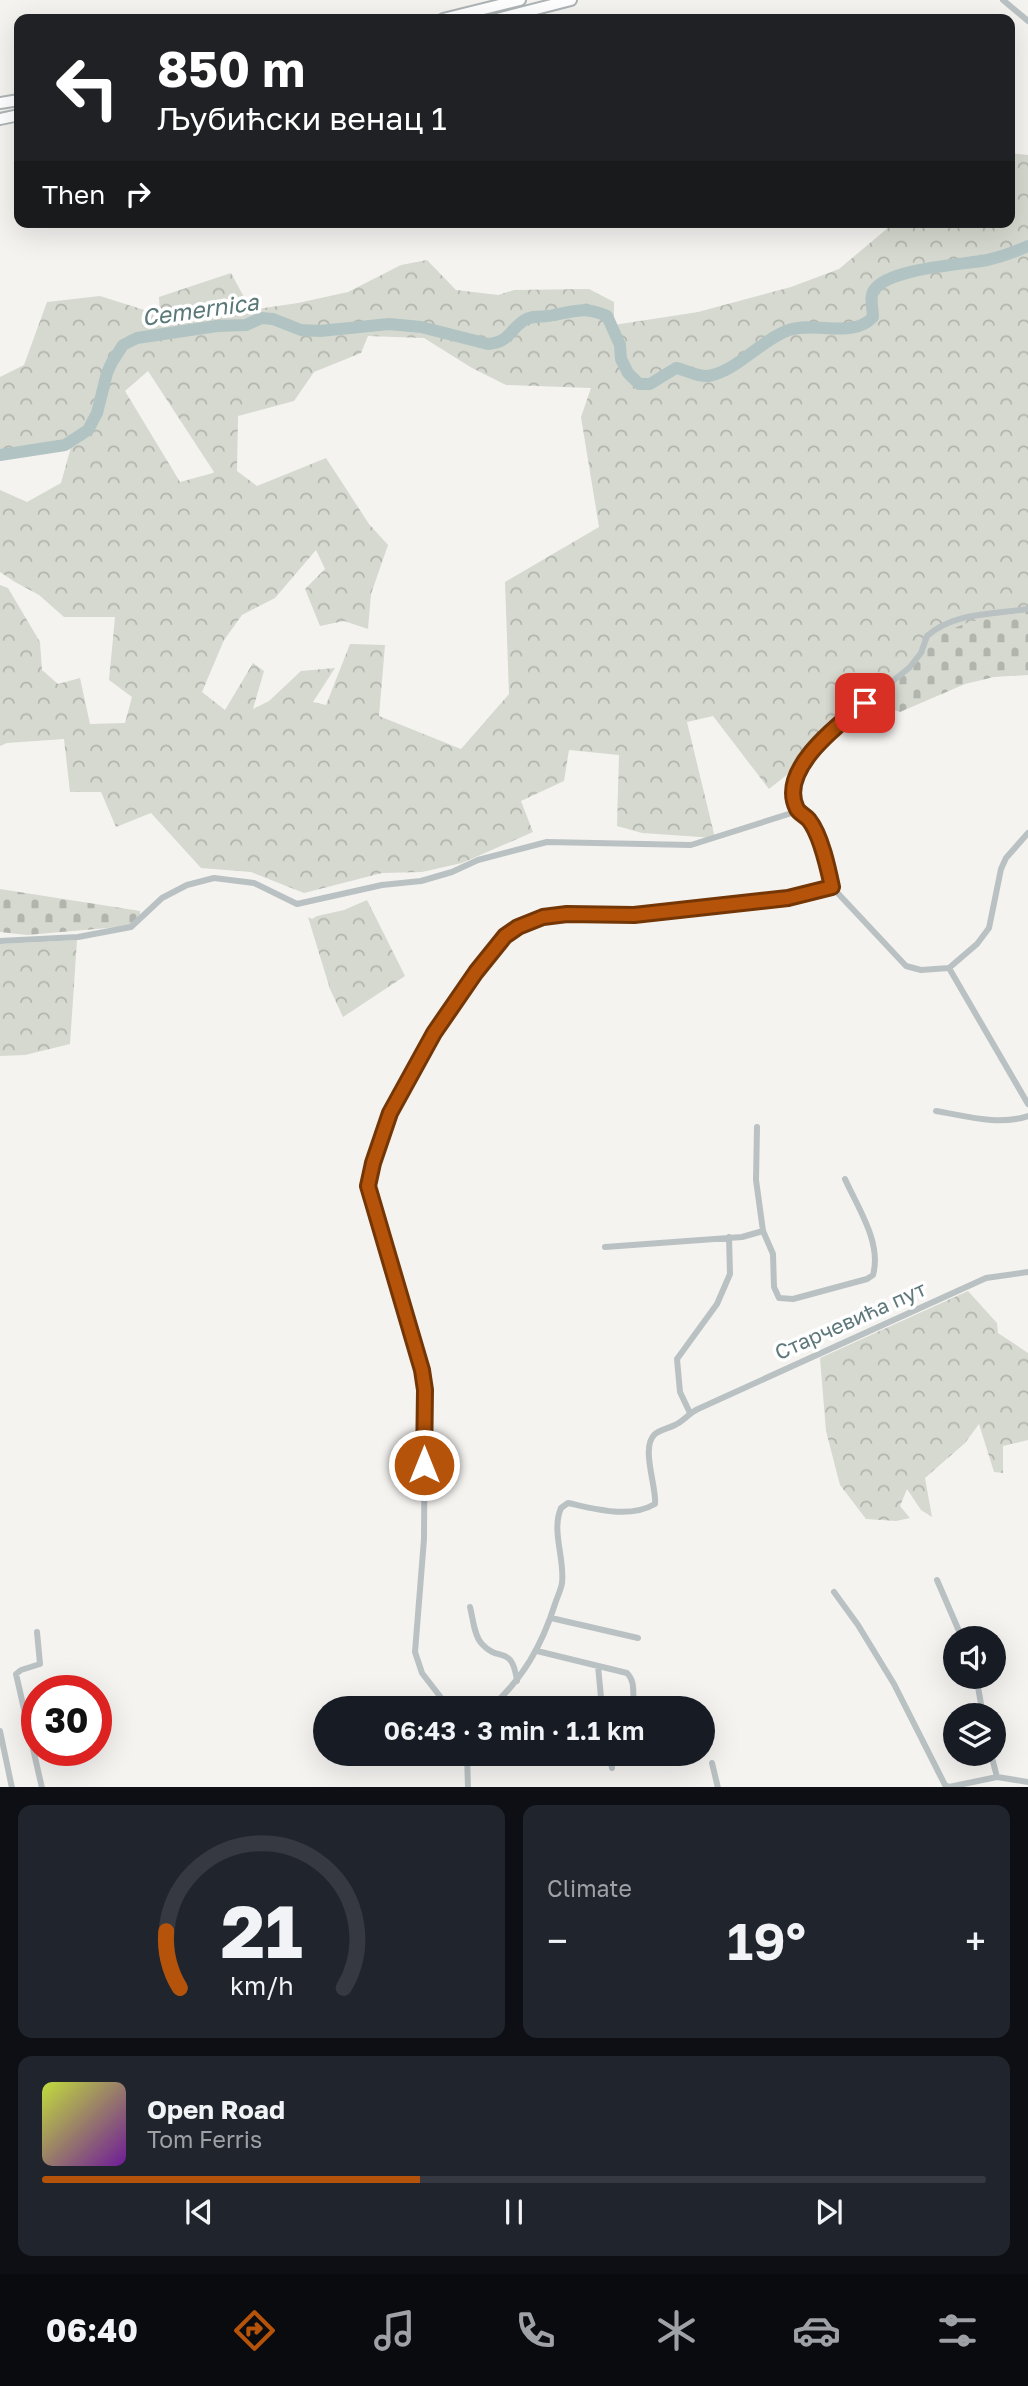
<!DOCTYPE html>
<meta charset="utf-8">
<style>
:root{--surface:#171b24;--page:#20242c;--text:#f1f3f6;--muted:#9ea1a6;--line:#363941;--accent:#b45309}
body{margin:0;font-family:"Golos Text",sans-serif;background:var(--page);color:var(--text);height:100vh;display:flex;flex-direction:column;font-size:26px;white-space:nowrap}
*{box-sizing:border-box;margin:0}
p{font-size:23px;color:var(--muted)}
.icon{flex:none;width:38px;height:38px;fill:none;stroke:currentColor;stroke-width:2;stroke-linecap:round;stroke-linejoin:round}
.map{position:relative;height:1787px;overflow:hidden}
.panel{display:flex;flex-direction:column;gap:18px;padding:18px;background:#0d0f14;flex:1}
.panel>*{flex:none}
.guide{position:absolute;left:14px;top:14px;width:1001px;height:214px;border-radius:14px;box-shadow:0 7px 28px #0002;background:#202124;color:#fff;overflow:hidden}
.tools{position:absolute;left:943px;top:1626px;display:grid;gap:14px}
.tools a{display:grid;place-items:center;width:63px;height:63px;border-radius:50%;background:var(--surface);box-shadow:0 7px 28px #0002;font-size:35px}
.speed{position:absolute;left:21px;top:1675px;display:flex;gap:14px;font-size:35px;font-weight:700;text-align:center}
.speed>*{display:grid;place-content:center;width:91px;height:91px;border-radius:50%;background:var(--surface);box-shadow:0 7px 28px #0002;line-height:1}
.speed .limit{border:10px solid #d22;background:#fff;color:#111}
.pin{position:absolute;display:grid;place-items:center;width:60px;height:60px;color:#fff;margin:-30px;border-radius:14px;box-shadow:0 4px 10px #0006}
.me{position:absolute;width:77px;margin:-38px;rotate:0deg;stroke-linejoin:round;filter:drop-shadow(0 0 5px #0008)}
.turn{display:flex;align-items:center;gap:24px;height:147px;padding:0 28px;font-size:32px}
.turn .icon{width:91px;height:91px;stroke-width:2.5}
.turn b{display:block;font-size:49px;line-height:60px}
.then{display:flex;align-items:center;height:66px;padding:0 28px;background:#0003;gap:14px;font-size:26px}
.big{font-size:52px;font-weight:600;line-height:1.1}
.panel .card{flex:1;display:flex;flex-direction:column;justify-content:center;gap:10px;min-width:0;padding:0 24px;border-radius:14px;background:var(--page)}
.panel .dial{align-items:center;gap:0}
.dial svg{height:182px;overflow:visible;fill:none;stroke:var(--line);stroke-width:7;stroke-linecap:round;text-anchor:middle}
.dial text{fill:var(--text);stroke:none}
.song{display:flex;align-items:center;gap:21px}
.cover{width:84px;height:84px;border-radius:10px;background:linear-gradient(135deg,hsl(70 70% 55%),hsl(280 70% 35%))}
.played{height:7px;border-radius:4px;background:linear-gradient(90deg,var(--accent) 40%,var(--line) 40%)}
.keys{display:flex;justify-content:space-around;direction:ltr}
.heat{display:flex;justify-content:space-between;align-items:center;font-size:38px;direction:ltr}
.panel .tiles{flex:1;display:grid;gap:18px;grid-template-columns:1fr 1fr}
.card:last-child{grid-column:span 2}
.trip{position:absolute;left:313px;top:1696px;width:402px;height:70px;border-radius:35px;background:var(--surface);box-shadow:0 7px 28px #0002;font-weight:600;line-height:70px;text-align:center}
.tabs{display:flex;height:112px;justify-content:space-around;align-items:center;background:#090b0e;color:var(--muted)}
.tabs .icon{width:49px;height:49px}
.tabs .on{color:var(--accent)}
.tabs b{font-size:32px;color:var(--text)}
.map>svg:first-child{display:block}
.forest{fill:url(#forest-crowns);fill-rule:evenodd}
.cemetery{fill:url(#cemetery-stones)}
.lines{fill:none;stroke-linecap:round;stroke-linejoin:round}
.river{stroke:#b1c4c3;stroke-width:12}
.highway-casing{stroke:#aeb4b6;stroke-width:14}
.street{stroke:#bac1c3;stroke-width:6}
.highway{stroke:#fff;stroke-width:10}
.route-casing{stroke:#753606;stroke-width:18}
.route{stroke:#b45309;stroke-width:12}
.labels{text-anchor:middle;dominant-baseline:central;stroke-width:7;stroke-linejoin:round;paint-order:stroke}
.street-label{font-size:21px;fill:#5f787b;stroke:#fff}
.water-label{font-size:23px;font-style:italic;fill:#5a7877;stroke:#fff}
</style>
<div class="map">
<svg width="1028" height="1788" viewBox="0 0 1028 1788">
<defs>
<pattern id="forest-crowns" width="20" height="18" patternUnits="userSpaceOnUse" patternTransform="scale(1.75)"><rect width="20" height="18" fill="#d6d9cf"/><path d="M2 6a3 3 0 1 1 6 0M12 15a3 3 0 1 1 6 0" fill="none" stroke="#b1b5ad"/></pattern>
<pattern id="cemetery-stones" width="16" height="16" patternUnits="userSpaceOnUse" patternTransform="scale(1.75)"><rect width="16" height="16" fill="#d6d9cf"/><path d="M2 7V4a2 2 0 0 1 4 0v3zM10 15v-3a2 2 0 0 1 4 0v3z" fill="#b1b5ad"/></pattern>
</defs>
<rect width="100%" height="100%" fill="#f4f3f0"/>
<!-- forest -->
<path class="forest" d="M1010,153l18,2v456l-52,10 -17,5 -22,12 -55,62 -113,89 -56,-73 -26,6 28,116 -73,-5 -25,-7 2,-71 -50,-5 -5,31 -43,20 12,31 -71,31 -40,9 -40,1 -78,20 -53,-21 -50,-4 -50,-55 -35,14 -15,-35h-31l-6,-53 -57,4 -7,3v-161l8,3 32,54 2,28 16,14 22,-6 10,46 35,-1 7,-26 -23,-17 6,-63h-51l-25,-22 -24,-13 -15,-10v-82l27,12 34,-19 10,-36 -71,12v-82l24,-12 23,-63 53,-6 60,19 -1,-18 72,-24 20,37 47,-7 50,-11 53,-27 26,-5 29,30 42,5 16,-5 75,-1 25,13v23l84,-13 93,-25 48,-18 56,-47h115zM368,336l56,2 48,30 34,17 85,3 -10,29 18,110 -94,55 4,112 -48,55 -82,-33 6,-71 -35,-1 -24,61 -13,-3 22,-34 -34,3 -32,30 -16,8 11,-38 -11,-8 -28,47 -23,-18 22,-52 18,-25 33,-17 41,-48 9,19 -20,20 15,37 24,-5 24,8 3,-35 17,-49 -19,-21 -43,-66 -69,28 -20,-15 1,-55 56,-15 20,-29 47,-19zM148,371l66,101 -1,1 -33,9 -55,-91z
M367,900l38,76 -62,41 -13,-28 -22,-72 4,2 5,-3 27,-6z
M77,940l-7,104 -45,11 -25,1v-112z
M968,1291l29,32 1,10 30,20v87l-25,6v27l-9,-1 -15,-48 -14,19 -40,35 7,39 -11,-7 -14,-21 -7,17 10,12 -14,3 -30,-2 -26,-34 -14,-54 -6,-73z"/>
<!-- cemetery -->
<path class="cemetery" d="M1028,611v64l-34,2 -29,7 -65,28 -9,-3 -9,-9c15,-17 37,-47 54,-61 25,-20 62,-22 92,-28z
M0,889l140,22v5l-10,10 -103,9 -27,-3z"/>
<g class="lines">
<!-- river -->
<path class="river" d="M0,455l65,-10 23,-15 9,-17 10,-40 5,-11 11,-17 14,-7 80,-12 29,-1 15,-7 12,1 28,11 19,1 69,-7 32,3 67,17c21,-2 20,-12 35,-23 10,-7 20,-3 31,-6 22,-4 31,-9 53,1l13,29 1,14 7,14 11,11h11l26,-16c11,2 21,9 32,8 28,-4 54,-37 81,-46 27,-9 64,9 84,-13 0,-8 -4,-20 1,-27 15,-22 87,-25 113,-30 14,-3 28,-8 41,-14"/>
<!-- highway casing -->
<g class="highway-casing">
<path id="highway" d="M443,19l77,-19
M497,19l74,-19
M0,103l19,-3
M0,119l19,-4"/>
</g>
<!-- street -->
<path class="street" d="M1003,0l25,21
M798,811c21,18 28,49 34,76
M832,887l74,79 15,4 28,-2
M0,941l78,-4 53,-10 31,-29 25,-13 27,-7 40,5 43,21 85,-19 39,-4 31,-9 26,-12 69,-18 144,3 107,-34 -5,-21 6,-22 45,-48 65,-52 12,-15 6,-17c27,-24 68,-22 101,-27
M949,968l28,-24 12,-16 12,-59 5,-11 22,-25
M949,968l79,136
M936,1111c30,5 63,15 92,5
M757,1127l-1,53 7,51
M605,1247l137,-10 21,-6 10,23 1,33 5,11 14,1 74,-20 6,-4c9,-32 -15,-67 -28,-96
M690,1413l-10,-21 -3,-33 40,-55 13,-30 -1,-37
M937,1580l25,58
M834,1592l24,33 36,59 51,101 4,2 48,-10 31,5
M470,1607c3,11 4,29 12,37 17,19 30,0 35,37
M551,1618l87,20
M37,1632l3,32 -19,6 -5,4 26,114
M537,1651l90,22c10,10 4,23 8,35
M598,1666l4,42
M976,1676l7,39
M449,1708l-27,-35 -7,-21 9,-113 1,-149 -3,-20 -54,-184 5,-23 17,-50 44,-80 42,-61 29,-36 13,-9 25,-10 24,-3 67,1 154,-17 44,-11
M490,1708c33,-29 52,-63 65,-104 2,-7 6,-14 7,-21 3,-24 -11,-52 -1,-75l7,-5c28,6 61,16 87,1 2,-17 -15,-57 0,-70 5,-4 14,-6 20,-9 9,-4 14,-12 23,-16l288,-131 42,-6
M0,1731l12,57
M467,1754l1,34
M609,1754l3,14
M991,1754l6,23
M712,1763l6,25"/>
<!-- highway -->
<use href="#highway" class="highway"/>
</g>
<g class="lines">
<!-- route casing -->
<g class="route-casing">
<path id="route" d="M424,1465l1,-75 -3,-20 -54,-184 5,-23 17,-50 44,-80 42,-61 29,-36 13,-9 25,-10 24,-3 67,1 154,-17 44,-11c-4,-19 -11,-52 -23,-67 -3,-4 -9,-6 -12,-11 -20,-39 42,-85 68,-106"/>
</g>
<!-- route -->
<use href="#route" class="route"/>
</g>
<g class="labels">
<!-- street labels -->
<g class="street-label">
<text transform="translate(850 1320) rotate(-24)">Старчевића пут</text>
</g>
<!-- water labels -->
<g class="water-label">
<text transform="translate(200 309) rotate(-8)">Cemernica</text>
</g>
</g>
</svg>
<div class="tools">
<a><svg class="icon" aria-label="sound" viewBox="0 0 24 24"><path d="M4 9h4l5-4v14l-5-4H4zM17 9q2 3 0 6"/></svg></a>
<a><svg class="icon" aria-label="layers" viewBox="0 0 24 24"><path d="M12 4l9 5-9 5-9-5zM3 14l9 5 9-5"/></svg></a>
</div>
<div class="speed"><div class="limit">30</div></div>
<div class="pin" style="left:865px;top:703px;background:#d93025"><svg class="icon" aria-label="arrive" viewBox="0 0 24 24"><path d="M6 21V4h12l-3 4 3 4H6"/></svg></div>
<svg class="me" style="left:424px;top:1465px" viewBox="-20 -20 40 40"><circle r="17" fill="#b45309" stroke="#fff" stroke-width="3"/><path d="M0-11L8 9 0 5-8 9z" fill="#fff"/></svg>
<div class="trip">06:43 · 3 min · 1.1 km</div>
<div class="guide">
<div class="turn"><svg class="icon" aria-label="left" viewBox="0 0 24 24"><path d="M17 20v-9H6M10 6l-5 5 5 5"/></svg><div><b>850 m</b>Љубићски венац 1</div></div>
<div class="then">Then<svg class="icon" aria-label="right" viewBox="0 0 24 24"><path d="M7 20v-9h11M14 6l5 5-5 5"/></svg></div>
</div>
</div>
<section class="panel">
<div class="tiles">
<div class="card dial"><svg viewBox="0 0 100 80">
<path d="M14 69A42 42 0 1 1 86 69"/>
<path d="M14 69A42 42 0 0 1 8 44" stroke="#b45309"/>
<text x="50" y="56" font-size="32" font-weight="700">21</text>
<text x="50" y="72" font-size="11">km/h</text>
</svg></div>
<div class="card"><p>Climate</p>
<div class="heat"><a>−</a><b class="big">19°</b><a>+</a></div>
</div>
<div class="card">
<div class="song"><i class="cover"></i><div><b>Open Road</b><p>Tom Ferris</p></div></div>
<div class="played"></div>
<div class="keys"><svg class="icon" aria-label="previous" viewBox="0 0 24 24"><path d="M18 5L8 12l10 7zM5 5v14"/></svg><svg class="icon" aria-label="pause" viewBox="0 0 24 24"><path d="M8 5v14M16 5v14"/></svg><svg class="icon" aria-label="next" viewBox="0 0 24 24"><path d="M6 5l10 7-10 7zM19 5v14"/></svg></div>
</div>
</div>
</section>
<nav class="tabs">
<b>06:40</b>
<svg class="icon on" aria-label="directions" viewBox="0 0 24 24"><path d="M12 3l9 9-9 9-9-9zM9 14v-3h6M13 9l2 2-2 2"/></svg>
<svg class="icon" aria-label="music" viewBox="0 0 24 24"><path d="M9 18V5l10-2v13"/><circle cx="6" cy="18" r="3"/><circle cx="16" cy="16" r="3"/></svg>
<svg class="icon" aria-label="phone" viewBox="0 0 24 24"><path d="M5 4h4l2 5-3 2q2 4 5 5l2-3 5 2v4C11 20 4 13 5 4z"/></svg>
<svg class="icon" aria-label="climate" viewBox="0 0 24 24"><path d="M12 3v18M4 7l16 10M4 17L20 7"/></svg>
<svg class="icon" aria-label="car" viewBox="0 0 24 24"><path d="M5 17H2v-5l4-1 3-4h7l3 4 3 1v5h-3M9 17h6M6 11h13"/><circle cx="7" cy="17" r="2"/><circle cx="17" cy="17" r="2"/></svg>
<svg class="icon" aria-label="filters" viewBox="0 0 24 24"><path d="M4 7h16M4 17h16"/><circle cx="9" cy="7" r="2"/><circle cx="15" cy="17" r="2"/></svg>
</nav>
